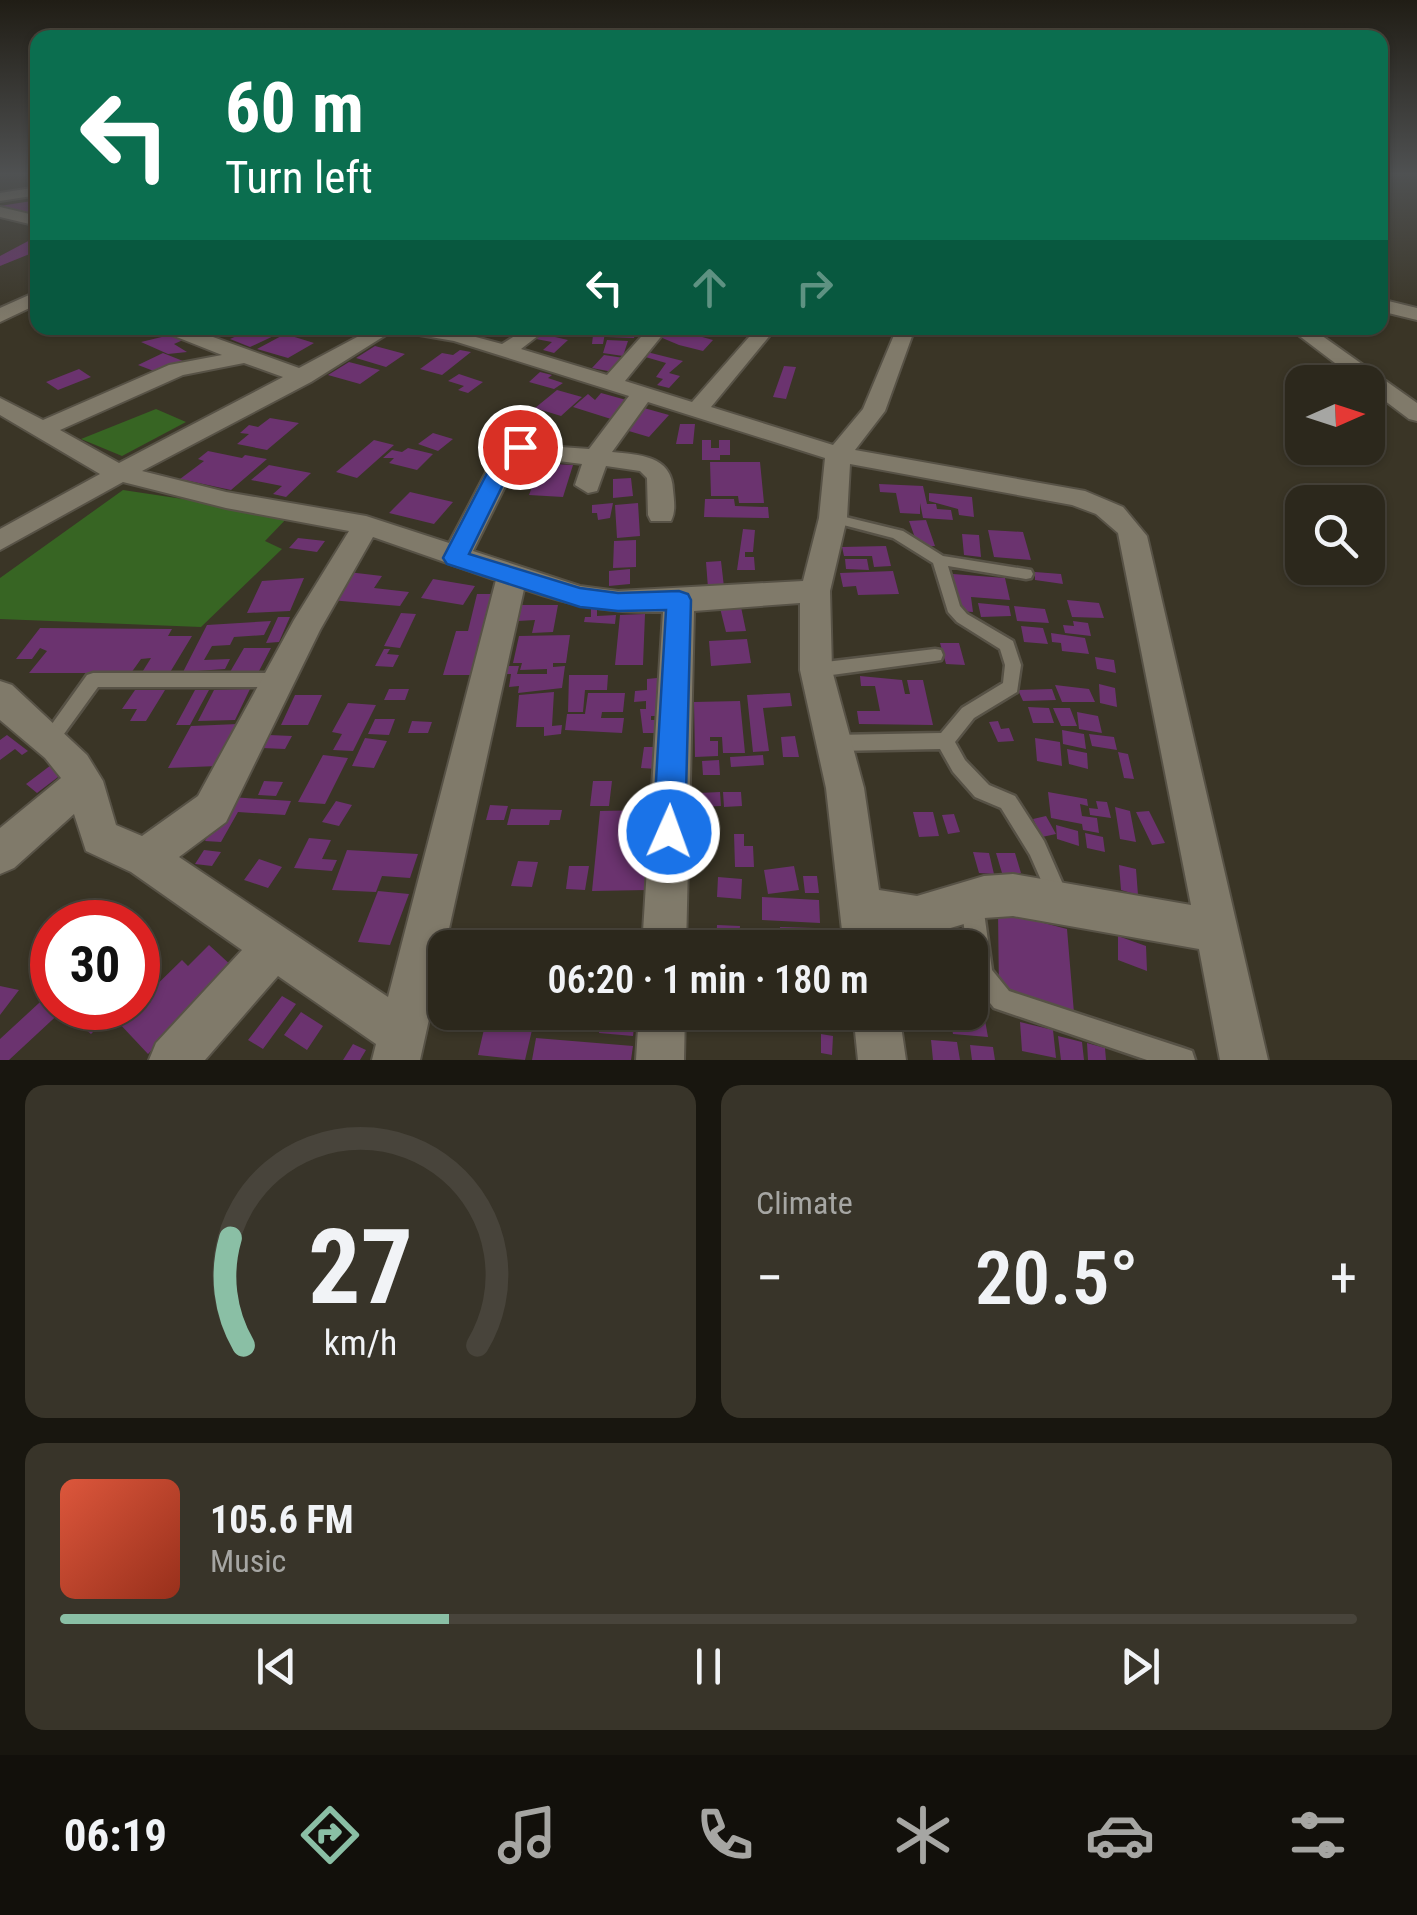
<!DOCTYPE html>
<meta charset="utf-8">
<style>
:root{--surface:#2c281c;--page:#383429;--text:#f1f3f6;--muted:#a6a6a3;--line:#48443b;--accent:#8abfa5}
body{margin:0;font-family:"Roboto Condensed",sans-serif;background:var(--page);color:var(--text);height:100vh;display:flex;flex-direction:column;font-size:38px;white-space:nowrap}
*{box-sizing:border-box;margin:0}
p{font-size:32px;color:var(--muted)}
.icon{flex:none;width:55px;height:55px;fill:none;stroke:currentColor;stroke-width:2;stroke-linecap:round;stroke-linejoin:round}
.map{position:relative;height:1060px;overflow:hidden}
.details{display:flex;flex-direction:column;gap:25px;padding:25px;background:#18160f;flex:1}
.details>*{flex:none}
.guide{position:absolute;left:30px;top:30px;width:1358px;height:305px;border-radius:20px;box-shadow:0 2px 8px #0004,0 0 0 2px var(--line);background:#0b6e4f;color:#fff;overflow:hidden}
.needle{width:65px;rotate:87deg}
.controls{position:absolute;left:1285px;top:365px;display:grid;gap:20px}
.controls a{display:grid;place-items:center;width:100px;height:100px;border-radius:20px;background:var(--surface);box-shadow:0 2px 8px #0004,0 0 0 2px var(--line);font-size:50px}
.speed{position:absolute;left:30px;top:900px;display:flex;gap:20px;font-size:50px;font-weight:700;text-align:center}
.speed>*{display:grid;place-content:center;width:130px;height:130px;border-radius:50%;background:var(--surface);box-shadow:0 2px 8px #0004,0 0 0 2px var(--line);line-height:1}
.speed .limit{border:15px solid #d22;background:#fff;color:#111}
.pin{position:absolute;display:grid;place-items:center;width:85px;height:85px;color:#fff;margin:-42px;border:5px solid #fff;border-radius:50%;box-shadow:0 2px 10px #0007}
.me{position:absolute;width:110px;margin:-55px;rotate:2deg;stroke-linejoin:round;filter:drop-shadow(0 0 8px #0008)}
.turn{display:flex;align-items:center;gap:35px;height:210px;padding:0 30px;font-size:45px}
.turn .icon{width:130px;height:130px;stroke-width:2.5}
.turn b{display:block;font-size:70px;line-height:85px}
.lanes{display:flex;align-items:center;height:95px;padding:0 30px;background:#0003;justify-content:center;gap:50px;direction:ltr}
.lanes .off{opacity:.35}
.big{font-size:75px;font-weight:600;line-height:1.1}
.details .tile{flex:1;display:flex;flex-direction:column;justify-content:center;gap:15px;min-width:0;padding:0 35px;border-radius:20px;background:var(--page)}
.details .dial{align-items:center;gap:0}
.dial svg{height:260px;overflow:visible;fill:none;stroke:var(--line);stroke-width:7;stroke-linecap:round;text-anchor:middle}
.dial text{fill:var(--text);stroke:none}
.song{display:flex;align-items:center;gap:30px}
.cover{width:120px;height:120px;border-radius:15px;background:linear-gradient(135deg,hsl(10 70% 55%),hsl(10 70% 35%))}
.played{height:10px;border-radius:5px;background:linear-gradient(90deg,var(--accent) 30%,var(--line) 30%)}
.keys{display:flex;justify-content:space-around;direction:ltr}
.heat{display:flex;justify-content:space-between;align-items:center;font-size:55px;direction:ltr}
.details .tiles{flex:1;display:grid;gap:25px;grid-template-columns:1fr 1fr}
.tile:last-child{grid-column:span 2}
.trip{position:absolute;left:428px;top:930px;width:560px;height:100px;border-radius:20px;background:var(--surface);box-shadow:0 2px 8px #0004,0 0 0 2px var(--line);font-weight:600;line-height:100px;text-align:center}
.tab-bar{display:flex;height:160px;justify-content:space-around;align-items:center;background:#12100b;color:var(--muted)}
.tab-bar .icon{width:70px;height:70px}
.tab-bar .on{color:var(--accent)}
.tab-bar b{font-size:45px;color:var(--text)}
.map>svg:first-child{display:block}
.green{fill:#376523}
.building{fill:#6b336f}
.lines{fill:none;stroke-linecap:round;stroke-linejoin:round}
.service-casing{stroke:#575246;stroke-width:5}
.minor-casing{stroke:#575246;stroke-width:4}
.service{fill:#807a6a;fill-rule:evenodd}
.minor{fill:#807a6a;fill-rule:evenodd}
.route{fill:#1a73e8;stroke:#114b97;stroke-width:2.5}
</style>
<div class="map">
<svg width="1417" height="1060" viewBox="0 0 1417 1060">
<rect width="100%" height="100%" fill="#3a3526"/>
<!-- green -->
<path class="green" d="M156,409l30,13 -64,34 -41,-17z
M123,490l167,25 -25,26 17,8 -81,78 -201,-8v-41z"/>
<!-- building -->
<path class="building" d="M38,200v11l-11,2 -27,-7z
M32,239h6l-1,12 -37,15v-10z
M254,328h17l11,4 -32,15 -20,-8z
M478,328h43l-13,9z
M579,328h58l-3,10 -28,-1 -1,-4 -2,11h-11l1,-9 -19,-1z
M671,328h27l-17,3 32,9 -10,11 -24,-6 -19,-8z
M285,334l29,9 -26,15 -31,-9z
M542,334l26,6 -14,13 -11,-3 9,-8 -16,-3z
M170,335l13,5 -9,4 13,8 -19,2 -27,-12z
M607,340l21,1 -5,15 -20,-3z
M375,346l30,8 -19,13 -30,-9z
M460,350l11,2 -29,23 -22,-6 22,-16 11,2z
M647,352l36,9 -14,12 11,3 -11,12 -12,-3 6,-6 -7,-2 10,-14 -24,-7z
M163,353l20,8 -24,12 -21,-8z
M604,355l20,3 -11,14 -21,-4z
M349,362l31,8 -20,14 -32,-9z
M784,366l12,1 -10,32 -13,-2z
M79,369l12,8 -33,13 -12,-8z
M540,372l12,3 -4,3 15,5 -9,6 -25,-7z
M459,374l24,8 -15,11 -10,-3 6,-4 -16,-5z
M557,390l25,7 -21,19 -26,-8z
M601,393l29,8 -19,18 -38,-12 15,-13 7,6z
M644,408l25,7 -20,22 -27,-8z
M270,418l29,5 -32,27 -30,-6 12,-10 -9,-1 9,-8 9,2z
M680,424h15l-2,20h-17z
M433,433l20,6 -15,12 -20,-7z
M374,440l20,5 -37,33 -21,-6z
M702,440h9v8h8v-8h11v15h-10v5h-18z
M408,448l25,6 -16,16 -28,-7 5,-5h-11l9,-8 10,2z
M208,451l34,7 3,-3 22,4 -36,31 -51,-11 24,-18 -6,-2z
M710,462h50l4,41h-25l-1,-7h-27z
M531,463l42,2 -10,32 -34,-2 9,-24h-10z
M269,465l42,8 -25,24 -13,-3 9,-8 -31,-6z
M631,478l2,18 -20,2v-19z
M879,484l44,2 4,18h9l1,5 14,1 2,10 -30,-2 -3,-15v11l-20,-1 -4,-20 -16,-1z
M410,492l43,10 -19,22 -45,-11z
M929,493l43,4 2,20 -15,-2 -1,-6 -29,-8z
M705,499h29l1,7 33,1 1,11 -65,-1z
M613,503l-3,15 -12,2 -1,-7h-5v-8z
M638,503l2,33 -23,2 -2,-33z
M926,520l9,26h-17l-9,-25z
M743,529l12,1 -2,22h-8v5h9l1,13h-18z
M988,530l35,2 8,28 -37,-3z
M962,534l17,1 2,22 -17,-2z
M298,538l27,3 -8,11 -28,-4z
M636,540v27l-23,1 1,-27z
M886,546l5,20 -17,1 -2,-11h-28l-2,-9z
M845,559h22l2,11 -23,-1z
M721,561l3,26 -16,1 -2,-26z
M630,569v15l-21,2v-15z
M893,571l6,23 -41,1 -2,-9 -13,1 -3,-14z
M348,572l34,4 -8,12 35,4 -9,14 -70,-6z
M1035,572l26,2 2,10 -28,-4z
M953,574l52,4 5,22 -39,-3 2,15 -14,-1z
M304,578l-14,33 -43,2 15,-32z
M433,579l42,7 -12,19 -42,-7z
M477,594h15l-18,81h-31l13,-44h12z
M1067,600l32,3 5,15 -32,-1z
M978,603l31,3 2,10 -30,1z
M522,605h36l-5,27 -21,1 3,-13 -17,1z
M1014,606l31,3 4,14 -32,-2z
M741,607l5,24 -20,1 -6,-24z
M591,609h6v7l19,-1 -1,9 -31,-2 1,-5h6z
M401,613l15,1 -16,34 -16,-2z
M645,614l-2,51h-28l5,-50z
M278,617h12l-11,25 -13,1z
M271,621l-7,14 -30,2 -4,8 -18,1 -8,14 26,-1 -5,10 -42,3 24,-47z
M1073,621l15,2 3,13 -26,-3 -2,-8 11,1z
M1021,626l22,2 5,16 -24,-2z
M40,628l132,1 -4,7h24l-23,38h-28l10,-16 -10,1 -10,14h-102l18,-22 -7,-3 -8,11h-16z
M1051,633l34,5 4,16 -27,-3 -1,-8 -9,-1z
M570,635l-4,28h-13v4l12,-1 -3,22 -44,5 1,-7 -10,1 2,-13h-7l2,-8h13l-2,8h30v-5l-27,1 2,-7h-9l6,-27z
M747,639l4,24 -40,3 -2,-25z
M940,643h19l6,22 -19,-1z
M244,648h27l-12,23 -29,1z
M384,649h6l-3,5 12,1 -6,12 -18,-1z
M1095,657l19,3 2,13 -19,-4z
M569,675h39l-1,15h-22l-2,22h-15z
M860,676l42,4 3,14h5l-3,-14h16l10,45 -74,-1 -2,-13h23l-5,-25h-14z
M657,678v12h5v26h-11v4h9v13h-17l-3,-24h6v-8l-12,1 1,-11 12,-1v-11z
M1099,684l16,4 2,19 -17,-4z
M1055,685l34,4 6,13h-33z
M250,689l-15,31 -37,1 16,-31z
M389,689h20l-4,11h-21z
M1052,689l4,11 -33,1 -5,-11z
M135,690h30l-19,31h-16l7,-12h-15z
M195,690h14l-19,35h-14z
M554,692l-2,34 10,-1 -1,9 -17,2v-9h-28l3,-32z
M588,693h37l-2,19h-21l-1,6h23l-2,15 -57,-3 2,-16h18z
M790,693l2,13 -29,2 6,43 -16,1 -6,-57z
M295,695h27l-14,30h-27z
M740,701l5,52h-22l-1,-16h-12v4h8v15l-23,1 -1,-55z
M348,703l28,2 -23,46 -20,-1 9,-16 -10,-2z
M1028,707l21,1 5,15h-21z
M1053,708h17l7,18h-16z
M1077,712l21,4 4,17 -23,-4z
M375,719h20l-6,16 -21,-1z
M412,721l20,1 -4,11h-20z
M998,721l3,8 8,-1 5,13 -16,1 -9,-20z
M238,724l-20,42 -50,2 23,-42z
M1062,730l22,4 2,15 -23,-5z
M1089,734l25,3 3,13 -25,-4z
M7,735l21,16 -6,4 -7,-6 -15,11v-20z
M269,735l23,1 -7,13 -23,-1z
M795,736l4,21h-16l-2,-20z
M365,738l22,3 -13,27 -22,-2z
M1035,738l25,4 2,24 -25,-5z
M644,747h15l-2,22 -16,-1z
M1067,749l20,4 1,16 -19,-5z
M1118,752l10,2 6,25 -10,-1z
M323,755l25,3 -23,46 -27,-2z
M763,755l1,10 -33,2 -1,-10z
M719,760l1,15h-17l-1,-14z
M55,762l11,9 -29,22 -11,-9z
M264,781l19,1 -7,14 -18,-1z
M593,781h19l-3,25h-19z
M720,792l1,14 -23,1v-14z
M723,792h18l1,14 -18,1z
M1048,792l39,7 1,7 -8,-2 2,12 15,2 2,15 -16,-3 -1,-6 -31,-6z
M231,797l60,4 -6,14 -47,-3 -17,30 -16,-1z
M336,801l16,4 -13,21 -17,-4z
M1096,801l11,1 4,16 -21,-3 -1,-7 9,1z
M490,805l18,1 -4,14h-18z
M1115,807l15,4 6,31 -16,-3z
M511,809l51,1 -2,10h-10l-1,5h-42z
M650,810l-2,80 -56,1 8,-80z
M1149,811l16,32 -13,2 -16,-33z
M913,812h20l6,24 -20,1z
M954,814l6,18 -12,2 -6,-19z
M1046,816l10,18 -14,3 -9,-18z
M1056,825l22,6 1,15 -22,-7z
M1085,833l18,4 2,15 -18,-4z
M734,834h10v12h9l1,21h-19z
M309,838l22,2 -9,19 15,1 -5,11 -38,-3z
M204,850l17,2 -9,14 -17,-2z
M347,850l71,4 -8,24 -28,-2 -6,16 -44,-2z
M973,852l16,1 5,21 -15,-1z
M996,853h19l6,20h-19z
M259,859l23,8 -14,21 -24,-8z
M518,861l20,1 -6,25 -21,-1z
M1119,865l17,4 2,26 -17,-5z
M569,866h20l-4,24 -19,-1z
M794,866l5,24 -31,4 -4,-24z
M803,876h14l2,17h-14z
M718,877l24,2 -1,20 -24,-2z
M378,891l31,3 -19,51 -32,-3z
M762,897l57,3 1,23 -58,-3z
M998,911l69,18 7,84 -75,-20z
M717,925l23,1 -1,22 -23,-1z
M780,927l35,1 1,20h-35z
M1118,936l28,10 1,25 -29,-11z
M209,945l24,22 -85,87 -30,-32 20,-14v-5l44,-43 6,6z
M0,986l19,4 -19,25z
M52,991v17h13l-56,52h-9v-21z
M282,996l14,8 -33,45 -15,-9z
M87,1008h20l5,5 -21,21 -17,-14z
M970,1008l13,1 5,28 -35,-3 -4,-22h21z
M301,1012l22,14 -16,24 -23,-15z
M565,1012h24l-1,16h-25z
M602,1012h21l-1,7h13l-2,17 -34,-3z
M699,1012h15l-3,19 -15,-3z
M918,1012h17l2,14h-17z
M1020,1022l33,8 3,28 -34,-7z
M485,1025l47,5 -7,30 -47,-5z
M821,1034l12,2 -1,19 -11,-2z
M1058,1036l24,6 2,18h-23z
M536,1038l97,8 -2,14h-99z
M931,1040l26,2 3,18h-27z
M1087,1043l18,5 1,12h-18z
M353,1044l13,6 -6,10h-17z
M970,1045l23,2 2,13h-23z"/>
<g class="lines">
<!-- service casing -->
<g class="service-casing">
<path id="service" d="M833,514l70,17 40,25 88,14 2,4 -2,4 -5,1 -78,-13 12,40 7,8 46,27 8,24 -4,27 -43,26 -19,24 10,18 24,25 26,11 29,45 25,57 -3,7 -7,3 -7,-3 -22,-50 -29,-47 -26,-11 -22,-25 -13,-23 -106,2 -6,-2 -3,-6 3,-6 6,-2 107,-2 21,-25 41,-25 2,-18 -5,-16 -43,-27 -9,-10 -15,-49 -40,-25 -65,-17 -2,-3 2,-3z
M935,649l6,1 2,5 -2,5 -6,1 -118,16 -6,-2 -2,-5 2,-5 6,-2z
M93,673h187l6,2 2,5 -2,5 -6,2h-182l-42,58 -6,3 -6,-3 -3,-5 3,-5 43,-60z
M972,894l7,4 4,7 9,65 17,21 174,57 9,3 3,9h-48l-153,-52 -20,-25 -3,-8 -1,-27h-3l-6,-43 4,-7z"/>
</g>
<!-- minor casing -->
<g class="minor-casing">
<path id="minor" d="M38,187v8l-38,6v-8z
M0,207l38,9v10l-38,-9z
M38,291v13l-38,18v-14z
M1380,299l37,9v12l-37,-9z
M162,328h26l111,40 75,-40h23l-86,54 -169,89 84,21 140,24 83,27 46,-88 11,-12 83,6 40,-53 -175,-55 -52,-9 -2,-4h42l60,16 25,-16h21l-27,21 86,26 42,-47h19l-43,53 67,21 65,-74h19l-65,79 122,38 30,-36 34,-81h18l-30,83 -30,39 230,41 38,16 24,29 121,524h-48l-21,-111 -186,-33 -29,2 -67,20 -31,-4 2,14h-44l-18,-160 -26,-118v-67l-106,8 -8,337h-44l21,-336c-51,1 -91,-6 -139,-23l-104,471h-48l4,-16 -98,-68 -73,84h-56l7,-17 86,-93 -111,-78 -45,-21 -12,-37 -60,54 -14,6v-46l61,-50 -16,-20 -45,-38v-39l12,4 75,70 16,26 13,44 26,11 56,-40 96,-176 55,-89 -123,-23 -103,-26 -123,68v-21l100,-55 -100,-59v-17l43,22 126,-55 53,-10 -58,-23zM244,363l39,14 -164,86 -59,-33 123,-55zM648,402l177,56 -6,60 -16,63 -185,10 -38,-5 -107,-35 47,-95 62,8 -7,21 13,8 9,-2 9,-25 34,5 7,7 1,37 3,6h20c5,-10 3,-20 2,-31 -1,-35 -34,-35 -61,-38zM850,464l222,41 24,9 22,19 73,372 -178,-31 -29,2 -67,20 -38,-6 -15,-102 -32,-118 -2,-79 17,-73zM373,537l123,43 -108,417 -209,-140 47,-35 94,-192z
M1289,328h22l106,75v18l-8,-2 -41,-31v-6h-8z
M639,1012h46l-1,48h-48z
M853,1012h46l7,48h-48z"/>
</g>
<!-- service -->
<use href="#service" class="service"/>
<!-- minor -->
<use href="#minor" class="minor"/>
</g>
<!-- sky -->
<linearGradient id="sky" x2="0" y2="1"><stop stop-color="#201d15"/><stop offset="0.54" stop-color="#4f5152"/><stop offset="1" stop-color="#4f5152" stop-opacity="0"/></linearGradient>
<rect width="1417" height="322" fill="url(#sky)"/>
<!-- route -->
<path class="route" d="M520,441l10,6 -13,9 -48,98 111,34 38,5 61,-2 9,3 3,6 -6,232 -4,11 -12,4 -11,-4 -5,-11 13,-222 -48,1 -38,-4 -133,-43 -4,-6 55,-106z"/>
</svg>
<div class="controls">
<a><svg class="needle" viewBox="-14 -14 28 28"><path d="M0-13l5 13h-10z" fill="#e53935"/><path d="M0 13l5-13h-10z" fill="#a6a6a3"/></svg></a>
<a><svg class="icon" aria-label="search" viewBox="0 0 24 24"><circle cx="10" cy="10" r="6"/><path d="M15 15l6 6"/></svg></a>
</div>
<div class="speed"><div class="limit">30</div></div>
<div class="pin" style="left:520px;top:447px;background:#d93025"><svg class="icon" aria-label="arrive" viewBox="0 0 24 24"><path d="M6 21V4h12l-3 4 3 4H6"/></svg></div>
<svg class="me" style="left:669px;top:832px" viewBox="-20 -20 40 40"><circle r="17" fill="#1a73e8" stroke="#fff" stroke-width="3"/><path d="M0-11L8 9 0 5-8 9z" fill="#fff"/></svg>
<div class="trip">06:20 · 1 min · 180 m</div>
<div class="guide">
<div class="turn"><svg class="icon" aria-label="left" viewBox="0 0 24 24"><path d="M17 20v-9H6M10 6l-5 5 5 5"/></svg><div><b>60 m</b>Turn left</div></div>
<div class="lanes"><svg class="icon" aria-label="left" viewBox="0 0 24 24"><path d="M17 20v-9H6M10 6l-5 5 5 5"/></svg><svg class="icon off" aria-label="ahead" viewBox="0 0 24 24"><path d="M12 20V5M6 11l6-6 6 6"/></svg><svg class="icon off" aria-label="right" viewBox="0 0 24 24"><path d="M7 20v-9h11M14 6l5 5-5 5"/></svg></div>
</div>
</div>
<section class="details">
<div class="tiles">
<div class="tile dial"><svg viewBox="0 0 100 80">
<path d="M14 69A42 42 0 1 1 86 69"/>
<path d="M14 69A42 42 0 0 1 10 36" stroke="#8abfa5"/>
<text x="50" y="56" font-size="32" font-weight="700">27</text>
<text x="50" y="72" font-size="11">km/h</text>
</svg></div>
<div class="tile"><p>Climate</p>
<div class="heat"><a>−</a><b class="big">20.5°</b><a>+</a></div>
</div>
<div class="tile">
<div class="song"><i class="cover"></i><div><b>105.6 FM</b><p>Music</p></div></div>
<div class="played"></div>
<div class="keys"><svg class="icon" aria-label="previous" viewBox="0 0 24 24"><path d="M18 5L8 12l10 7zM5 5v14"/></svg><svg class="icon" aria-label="pause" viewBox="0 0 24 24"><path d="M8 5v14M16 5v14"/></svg><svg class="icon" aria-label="next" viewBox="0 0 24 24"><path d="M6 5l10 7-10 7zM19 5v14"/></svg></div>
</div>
</div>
</section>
<nav class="tab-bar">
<b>06:19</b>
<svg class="icon on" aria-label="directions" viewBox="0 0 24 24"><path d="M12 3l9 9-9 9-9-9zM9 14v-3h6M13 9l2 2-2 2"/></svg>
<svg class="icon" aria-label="music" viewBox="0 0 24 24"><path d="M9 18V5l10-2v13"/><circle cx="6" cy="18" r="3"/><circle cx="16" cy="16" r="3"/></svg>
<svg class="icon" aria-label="phone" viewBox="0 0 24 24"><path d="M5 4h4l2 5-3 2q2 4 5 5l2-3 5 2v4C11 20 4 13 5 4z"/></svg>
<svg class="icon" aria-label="climate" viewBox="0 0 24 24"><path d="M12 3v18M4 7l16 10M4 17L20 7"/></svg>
<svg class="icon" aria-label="car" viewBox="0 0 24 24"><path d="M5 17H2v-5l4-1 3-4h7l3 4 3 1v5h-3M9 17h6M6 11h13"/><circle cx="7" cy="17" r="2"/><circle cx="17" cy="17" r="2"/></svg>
<svg class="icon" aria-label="filters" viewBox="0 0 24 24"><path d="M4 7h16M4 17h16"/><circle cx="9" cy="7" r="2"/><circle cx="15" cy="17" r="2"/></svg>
</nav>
